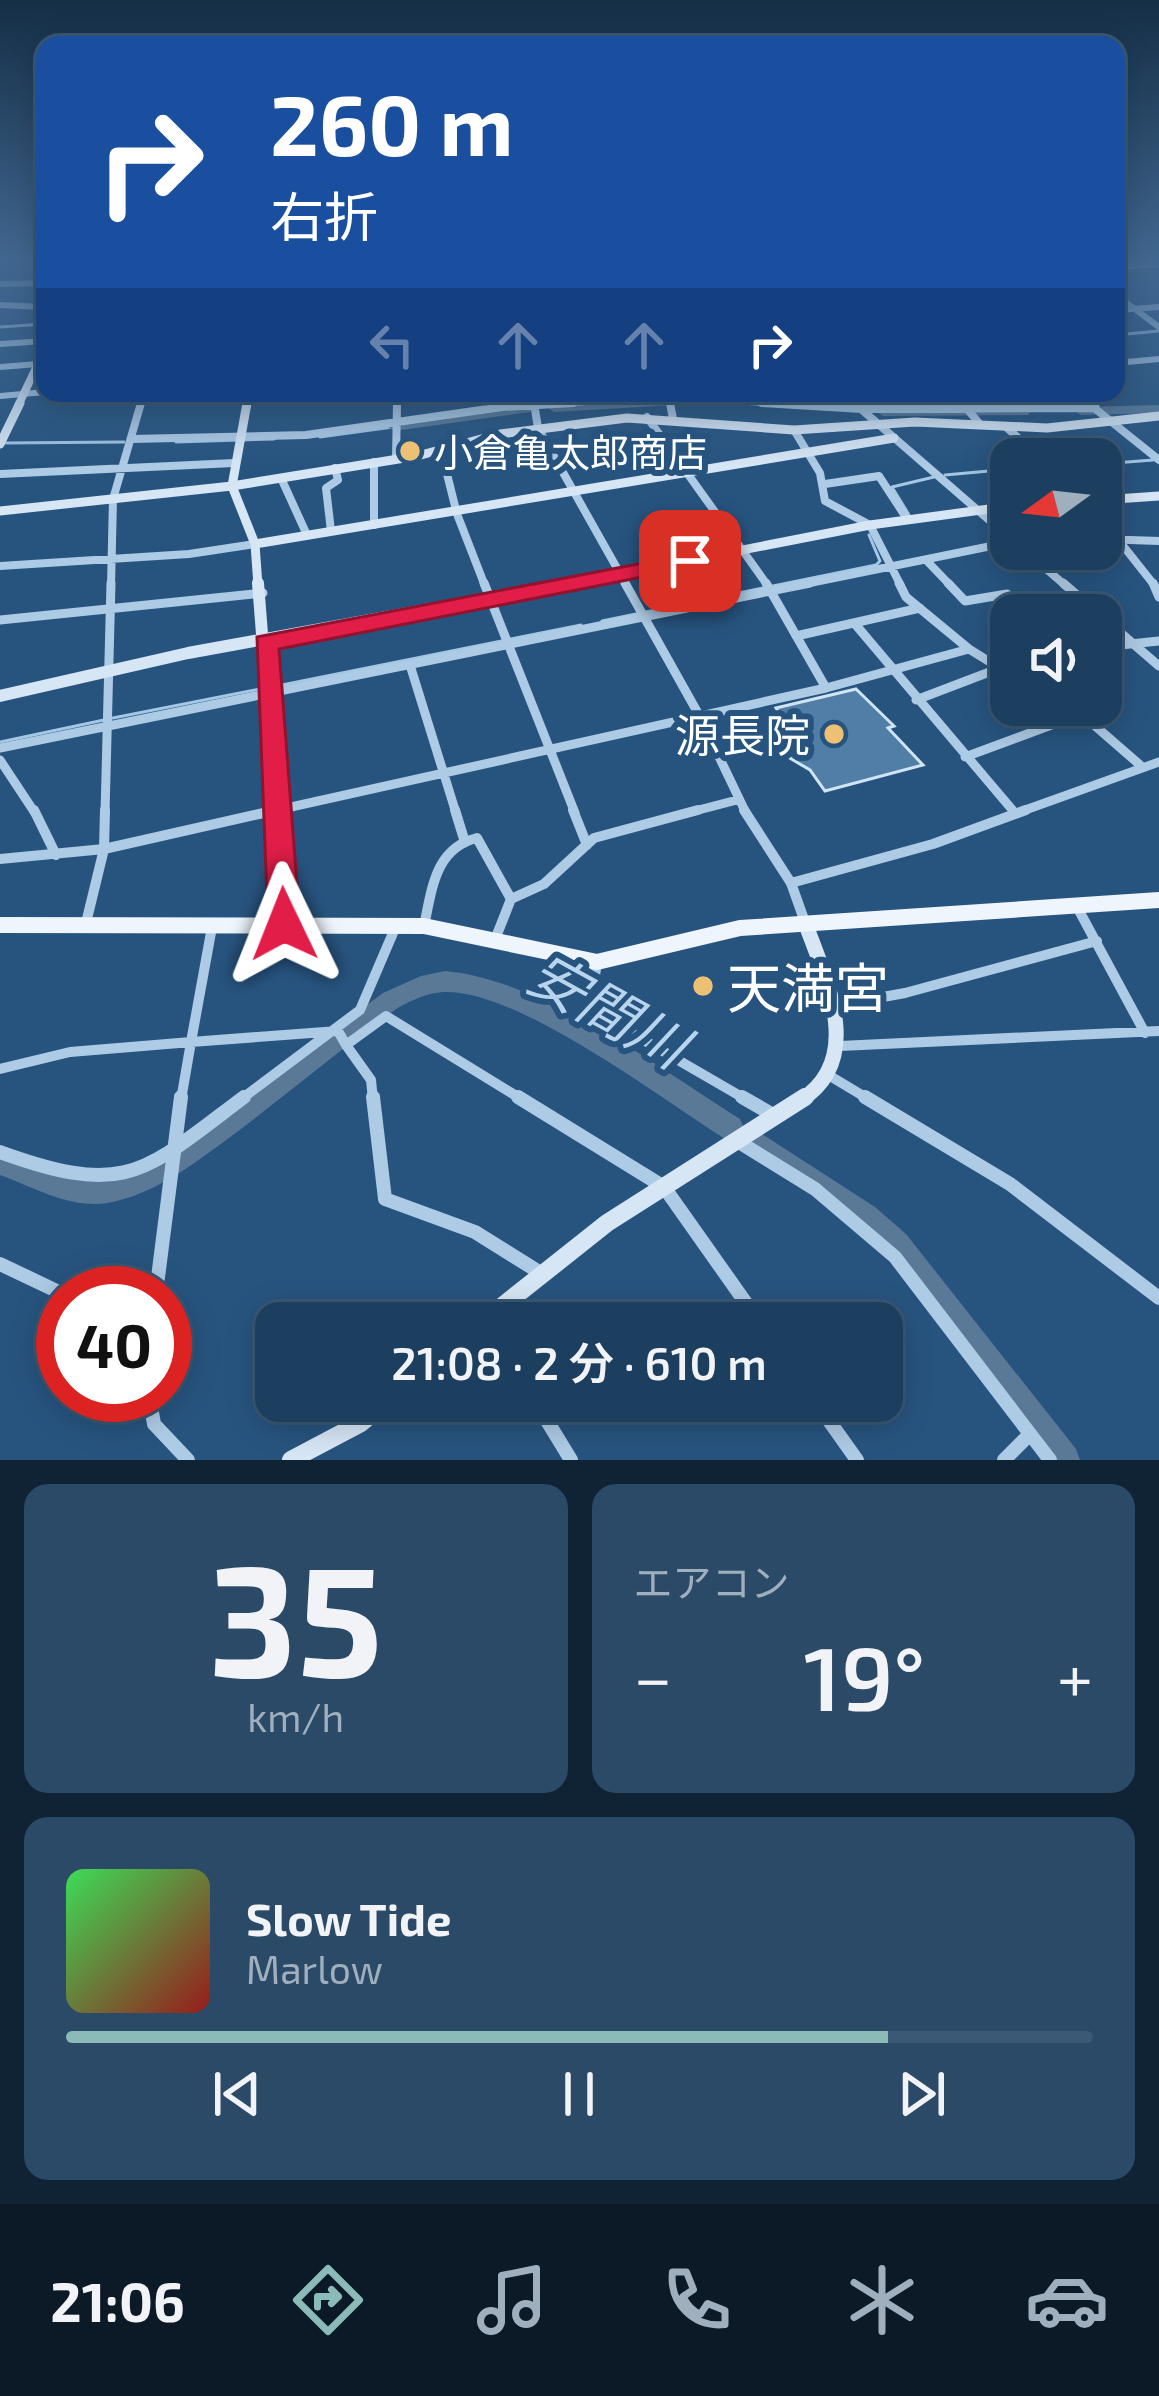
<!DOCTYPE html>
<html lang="ja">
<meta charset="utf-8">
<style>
:root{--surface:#1d3f5f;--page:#2a4a68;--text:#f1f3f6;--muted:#a0afbd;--line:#3b5874;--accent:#8bbbb9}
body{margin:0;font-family:"Exo 2","Noto Sans JP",sans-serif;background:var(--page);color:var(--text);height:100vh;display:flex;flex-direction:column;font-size:45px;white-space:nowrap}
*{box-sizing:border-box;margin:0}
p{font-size:39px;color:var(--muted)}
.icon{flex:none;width:66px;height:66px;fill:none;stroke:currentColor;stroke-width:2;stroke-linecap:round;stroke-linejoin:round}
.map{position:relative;height:1460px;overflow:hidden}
.sheet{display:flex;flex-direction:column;gap:24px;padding:24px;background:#102334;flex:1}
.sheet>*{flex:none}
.banner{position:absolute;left:36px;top:36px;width:1089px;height:366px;border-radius:24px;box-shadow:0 6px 30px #0003,0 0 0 3px var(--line);background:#1a4fa0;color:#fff;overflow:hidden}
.needle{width:78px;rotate:255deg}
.controls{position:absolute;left:990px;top:438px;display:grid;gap:24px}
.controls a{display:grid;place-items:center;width:132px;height:132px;border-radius:24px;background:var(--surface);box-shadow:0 6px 30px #0003,0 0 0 3px var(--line);font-size:60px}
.speed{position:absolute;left:36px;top:1266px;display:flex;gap:24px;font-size:60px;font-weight:700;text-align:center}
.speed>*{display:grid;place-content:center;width:156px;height:156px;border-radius:50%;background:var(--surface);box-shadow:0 6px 30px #0003,0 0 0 3px var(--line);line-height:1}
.speed .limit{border:18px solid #d22;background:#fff;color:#111}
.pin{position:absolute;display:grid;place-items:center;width:102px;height:102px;color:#fff;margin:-51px;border-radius:24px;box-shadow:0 6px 18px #0006}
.me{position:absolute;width:132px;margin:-66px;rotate:358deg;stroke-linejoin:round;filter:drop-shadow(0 0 9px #0008)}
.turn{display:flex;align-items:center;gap:42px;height:252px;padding:0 36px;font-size:54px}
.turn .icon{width:156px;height:156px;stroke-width:2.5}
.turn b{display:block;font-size:84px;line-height:102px}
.lanes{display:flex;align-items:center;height:114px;padding:0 36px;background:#0003;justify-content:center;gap:60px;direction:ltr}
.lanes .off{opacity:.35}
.big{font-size:90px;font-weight:600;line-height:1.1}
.sheet .tile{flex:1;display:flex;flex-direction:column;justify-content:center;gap:18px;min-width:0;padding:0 42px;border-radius:24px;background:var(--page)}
.sheet .dial{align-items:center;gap:0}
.dial b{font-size:156px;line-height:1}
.song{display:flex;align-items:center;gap:36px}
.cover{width:144px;height:144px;border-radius:18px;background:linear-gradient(135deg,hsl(130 70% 55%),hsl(0 70% 35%))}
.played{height:12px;border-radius:6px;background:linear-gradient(90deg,var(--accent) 80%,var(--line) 80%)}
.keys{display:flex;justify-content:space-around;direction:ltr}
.heat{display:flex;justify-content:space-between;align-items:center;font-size:66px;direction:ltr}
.sheet .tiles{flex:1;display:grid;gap:24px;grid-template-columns:1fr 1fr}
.tile:last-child{grid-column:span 2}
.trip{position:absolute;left:255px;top:1302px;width:648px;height:120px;border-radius:24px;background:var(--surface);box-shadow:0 6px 30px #0003,0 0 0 3px var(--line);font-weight:600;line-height:120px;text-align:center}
.tab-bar{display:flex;height:192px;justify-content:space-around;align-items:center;background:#0c1926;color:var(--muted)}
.tab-bar .icon{width:84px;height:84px}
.tab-bar .current{color:var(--accent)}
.tab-bar b{font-size:54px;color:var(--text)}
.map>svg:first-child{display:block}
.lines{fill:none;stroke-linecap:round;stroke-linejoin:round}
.stream{stroke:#a3c7e5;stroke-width:3}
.river{fill:#597997;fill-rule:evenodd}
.building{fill:#507ea7;stroke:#d1e4f4;stroke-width:3}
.street-far4{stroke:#aecbe5;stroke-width:6}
.street-far3{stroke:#aecbe5;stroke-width:8}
.street-far2{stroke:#aecbe5;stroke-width:9}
.street-far1{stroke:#aecbe5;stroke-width:10}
.street{stroke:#aecbe5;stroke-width:14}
.secondary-far4{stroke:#d7e6f5;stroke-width:8}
.secondary-far3{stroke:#d7e6f5;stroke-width:9}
.secondary-far2{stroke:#d7e6f5;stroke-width:12}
.secondary-far1{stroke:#d7e6f5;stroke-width:15}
.secondary{stroke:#d7e6f5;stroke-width:18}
.primary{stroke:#eef5fd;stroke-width:16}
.route{fill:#e11d48;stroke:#92132f;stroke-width:3}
.poi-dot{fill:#edc174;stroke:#27547f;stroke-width:4.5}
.labels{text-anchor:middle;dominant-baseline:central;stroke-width:12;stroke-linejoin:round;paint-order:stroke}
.far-poi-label{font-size:39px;fill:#fff;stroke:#27547f;text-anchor:start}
.poi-label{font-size:45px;fill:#fff;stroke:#27547f;text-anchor:end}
.near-poi-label{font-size:54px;fill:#fff;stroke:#27547f;text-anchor:start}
.near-water-label{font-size:57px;font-style:italic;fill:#b9d5ed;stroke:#27547f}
</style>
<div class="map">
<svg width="1159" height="1460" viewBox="0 0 1159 1460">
<rect width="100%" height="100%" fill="#27547f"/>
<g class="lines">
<!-- stream -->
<path class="stream" d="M0,327l45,-3
M1116,335l43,-4
M320,437l73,-10
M176,442l98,-3
M2,443l122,-1
M1101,464l52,-4
M945,475l66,-6
M909,515l-17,-28 42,-10
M773,586l103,-21 4,-4 -11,-26
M602,621l161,-33
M277,686l304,-61
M113,718l147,-29
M0,742l104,-22"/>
<!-- river -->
<path class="river" d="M688,397l6,4 -2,3 -138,8 -6,-4 6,-4z
M526,405l6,4 -2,3 -136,19 -6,-4 6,-4z
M1159,405v8l-78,2 -6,-4 6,-4z
M1024,408l6,4 -2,3 -145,1 -6,-4 6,-4z
M445,971c99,9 212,96 295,148l4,9 -4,9 -9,4 -9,-4c-63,-40 -207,-149 -279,-145 -16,1 -30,8 -44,15 -56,40 -108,84 -162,125 -38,28 -82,63 -130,71 -36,6 -74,-16 -107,-28v-26l80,27 27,1 24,-7 68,-41 184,-136 38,-17z
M756,1130l119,77 31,27 170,215 4,11h-34l-160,-206 -29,-29 -110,-73 -4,-9 4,-9z"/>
</g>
<!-- building -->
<path class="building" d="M856,689l38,37 -6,2 35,37 -98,26 -15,-21 -22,-13 -16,-29 15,-3 -11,-17z"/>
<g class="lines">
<!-- street-far4 -->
<path class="street-far4" d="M0,284l45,-1
M1116,295l43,32
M0,305l45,2
M1116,310l43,-3
M0,344l45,-3
M1116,363l43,-4
M0,367l38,-3
M466,393l33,13
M533,393l2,13
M843,393l15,13
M954,393l11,13
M1076,393l16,13
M0,396l45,-4
M140,406l4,-13
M397,406v-13
M522,406l147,-9 141,9
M671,406l3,-11"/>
<!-- street-far3 -->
<path class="street-far3" d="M491,403l11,4
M534,403l4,25 89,158
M670,403l3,16
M762,403l100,6 234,-1
M854,403l157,136
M962,403l17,20
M1088,403l71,57
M647,417l121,169
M1005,426l37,33
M794,430l26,43 5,28 45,24 31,61
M131,439l175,-4 196,-28 71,-4
M441,450l16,64 28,72
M396,459l1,-56
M374,462v63
M0,474l234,-11
M281,478l26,57
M825,484l54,-8 28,43
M1101,518l54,68
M331,531l-5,-43 12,-8 -3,-12
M1101,539l58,2
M1023,549l43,37
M926,560l25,26
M0,566l189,-12 66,-10
M111,586l2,-87 28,-96
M795,586l216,-44"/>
<!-- street-far2 -->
<path class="street-far2" d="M484,583l91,230
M625,583l74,132 47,98
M766,583l60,105
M899,583l7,14 63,52
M948,583l17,18 42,-7 21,21
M1063,583l37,32
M1153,583l6,14
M1101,616l58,50
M0,620l263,-27
M855,624l160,189
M796,636l124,-28
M1101,647l58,-6
M410,665l46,148
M916,700l84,-32
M1071,705l69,60
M0,748l810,-165
M965,757l116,-43
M0,760l35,53
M105,813l6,-230
M264,813l562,-125 143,-39 42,26
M687,813l50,-13
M1017,813l142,-51"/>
<!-- street-far1 -->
<path class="street-far1" d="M34,810l22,45
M455,810l9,29
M573,810l14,35
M744,810l47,73
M0,859l104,-10 173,-39
M1076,905l69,128
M86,923l18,-74 1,-39
M806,925l-15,-42 142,-39 93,-34
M424,926c8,-37 11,-78 53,-88l34,61 33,-15 50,-46 104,-28
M212,927l-21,115 147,-11 8,14 40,-29 137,84
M496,937l15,-38
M597,962l-7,47 157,91
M833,1006l72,-13 192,-52
M346,1045l25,35 2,20
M840,1046l319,-15
M0,1069l70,-17 121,-10 -10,58
M830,1076l40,24
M240,1100l120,-90 36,-84"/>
<!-- street -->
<path class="street" d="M373,1097l12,102 90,33 64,40
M518,1097l146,90 96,136
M742,1097l33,19
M865,1097l145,87 149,114
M739,1142l76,47 80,68 155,203
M0,1152c127,46 143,21 244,-55
M0,1264l63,30
M156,1293l25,-196
M149,1395l5,29 34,36
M535,1401l36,59
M815,1401l42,59
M1004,1460l26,-26"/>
<!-- secondary-far4 -->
<path class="secondary-far4" d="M1116,266l43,-3
M18,406l27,-57
M247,406l2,-13"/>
<!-- secondary-far3 -->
<path class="secondary-far3" d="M247,403l-15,83 23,58 639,-106
M0,444l20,-41
M1101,500l58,-4
M0,511l232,-25 185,-30 83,-22 127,-16 167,12 121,-8 132,6 112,-12
M255,544l3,42
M558,586l312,-61 141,-19"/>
<!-- secondary-far2 -->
<path class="secondary-far2" d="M258,583l18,230
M0,696l188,-43 385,-70"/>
<!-- secondary-far1 -->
<path class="secondary-far1" d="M275,810l9,114
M801,1100c64,-41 25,-120 5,-175"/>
<!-- secondary -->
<path class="secondary" d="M481,1323l126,-100 198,-126
M291,1460l70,-37 26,-22"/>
<!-- primary -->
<path class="primary" d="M0,925l424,1 173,36 143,-34 419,-28"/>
</g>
<!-- sky -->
<linearGradient id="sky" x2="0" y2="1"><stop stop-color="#152e46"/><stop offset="0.56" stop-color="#416790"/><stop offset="1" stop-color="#416790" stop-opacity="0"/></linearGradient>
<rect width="1159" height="466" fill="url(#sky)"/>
<!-- route -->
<path class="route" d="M690,554l11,7 -3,5 -419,83 21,275 -4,10h-23l-5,-10 -11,-287z"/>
<!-- markers -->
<g class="poi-dot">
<circle cx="410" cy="451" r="12"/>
<circle cx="834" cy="734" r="12"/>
<circle cx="703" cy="986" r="12"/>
</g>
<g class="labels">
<!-- far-poi labels -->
<g class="far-poi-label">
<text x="434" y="451">小倉亀太郎商店</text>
</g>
<!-- poi labels -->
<g class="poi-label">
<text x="810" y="734">源長院</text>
</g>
<!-- near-poi labels -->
<g class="near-poi-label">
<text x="727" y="986">天満宮</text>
</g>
<!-- near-water labels -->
<g class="near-water-label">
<text transform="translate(609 1008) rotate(29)">安間川</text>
</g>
</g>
</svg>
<div class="controls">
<a><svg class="needle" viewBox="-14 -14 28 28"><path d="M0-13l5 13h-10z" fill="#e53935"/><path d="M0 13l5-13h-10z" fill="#a0afbd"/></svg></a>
<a><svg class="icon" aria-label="sound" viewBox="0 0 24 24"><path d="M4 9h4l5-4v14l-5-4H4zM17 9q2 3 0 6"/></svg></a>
</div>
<div class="speed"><div class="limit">40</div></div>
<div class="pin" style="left:690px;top:561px;background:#d93025"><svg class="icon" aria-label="arrive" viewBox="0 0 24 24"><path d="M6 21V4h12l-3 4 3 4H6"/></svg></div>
<svg class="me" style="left:284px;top:924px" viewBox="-20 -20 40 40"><path d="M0-17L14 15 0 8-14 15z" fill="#e11d48" stroke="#fff" stroke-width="4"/></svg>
<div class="trip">21:08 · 2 分 · 610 m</div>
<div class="banner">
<div class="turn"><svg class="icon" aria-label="right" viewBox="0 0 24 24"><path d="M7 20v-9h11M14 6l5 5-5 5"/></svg><div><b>260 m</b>右折</div></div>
<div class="lanes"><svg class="icon off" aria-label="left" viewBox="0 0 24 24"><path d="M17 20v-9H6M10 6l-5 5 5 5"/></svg><svg class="icon off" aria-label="ahead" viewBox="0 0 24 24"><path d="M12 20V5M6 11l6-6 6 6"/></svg><svg class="icon off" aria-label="ahead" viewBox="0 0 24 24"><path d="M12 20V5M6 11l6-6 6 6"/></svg><svg class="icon" aria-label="right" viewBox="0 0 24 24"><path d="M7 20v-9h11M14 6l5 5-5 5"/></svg></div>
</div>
</div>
<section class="sheet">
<div class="tiles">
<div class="tile dial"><b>35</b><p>km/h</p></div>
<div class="tile"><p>エアコン</p>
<div class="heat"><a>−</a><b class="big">19°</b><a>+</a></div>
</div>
<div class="tile">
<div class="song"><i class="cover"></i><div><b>Slow Tide</b><p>Marlow</p></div></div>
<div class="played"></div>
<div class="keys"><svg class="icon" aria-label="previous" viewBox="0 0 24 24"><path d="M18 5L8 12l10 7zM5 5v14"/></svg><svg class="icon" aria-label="pause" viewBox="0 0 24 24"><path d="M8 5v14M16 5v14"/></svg><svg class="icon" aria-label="next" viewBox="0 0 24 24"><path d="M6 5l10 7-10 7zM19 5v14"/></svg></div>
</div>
</div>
</section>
<nav class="tab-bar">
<b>21:06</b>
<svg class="icon current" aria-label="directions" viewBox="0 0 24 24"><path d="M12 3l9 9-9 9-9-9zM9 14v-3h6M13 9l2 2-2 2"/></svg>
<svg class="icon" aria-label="music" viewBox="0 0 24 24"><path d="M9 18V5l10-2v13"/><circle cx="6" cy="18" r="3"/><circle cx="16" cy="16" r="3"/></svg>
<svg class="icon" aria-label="phone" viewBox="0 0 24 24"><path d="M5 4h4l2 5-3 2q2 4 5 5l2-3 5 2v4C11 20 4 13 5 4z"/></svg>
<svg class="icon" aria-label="climate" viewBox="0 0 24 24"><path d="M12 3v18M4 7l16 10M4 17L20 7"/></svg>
<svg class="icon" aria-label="car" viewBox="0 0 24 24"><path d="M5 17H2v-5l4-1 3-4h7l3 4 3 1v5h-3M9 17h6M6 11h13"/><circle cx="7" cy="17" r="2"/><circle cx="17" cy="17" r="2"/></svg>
</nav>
